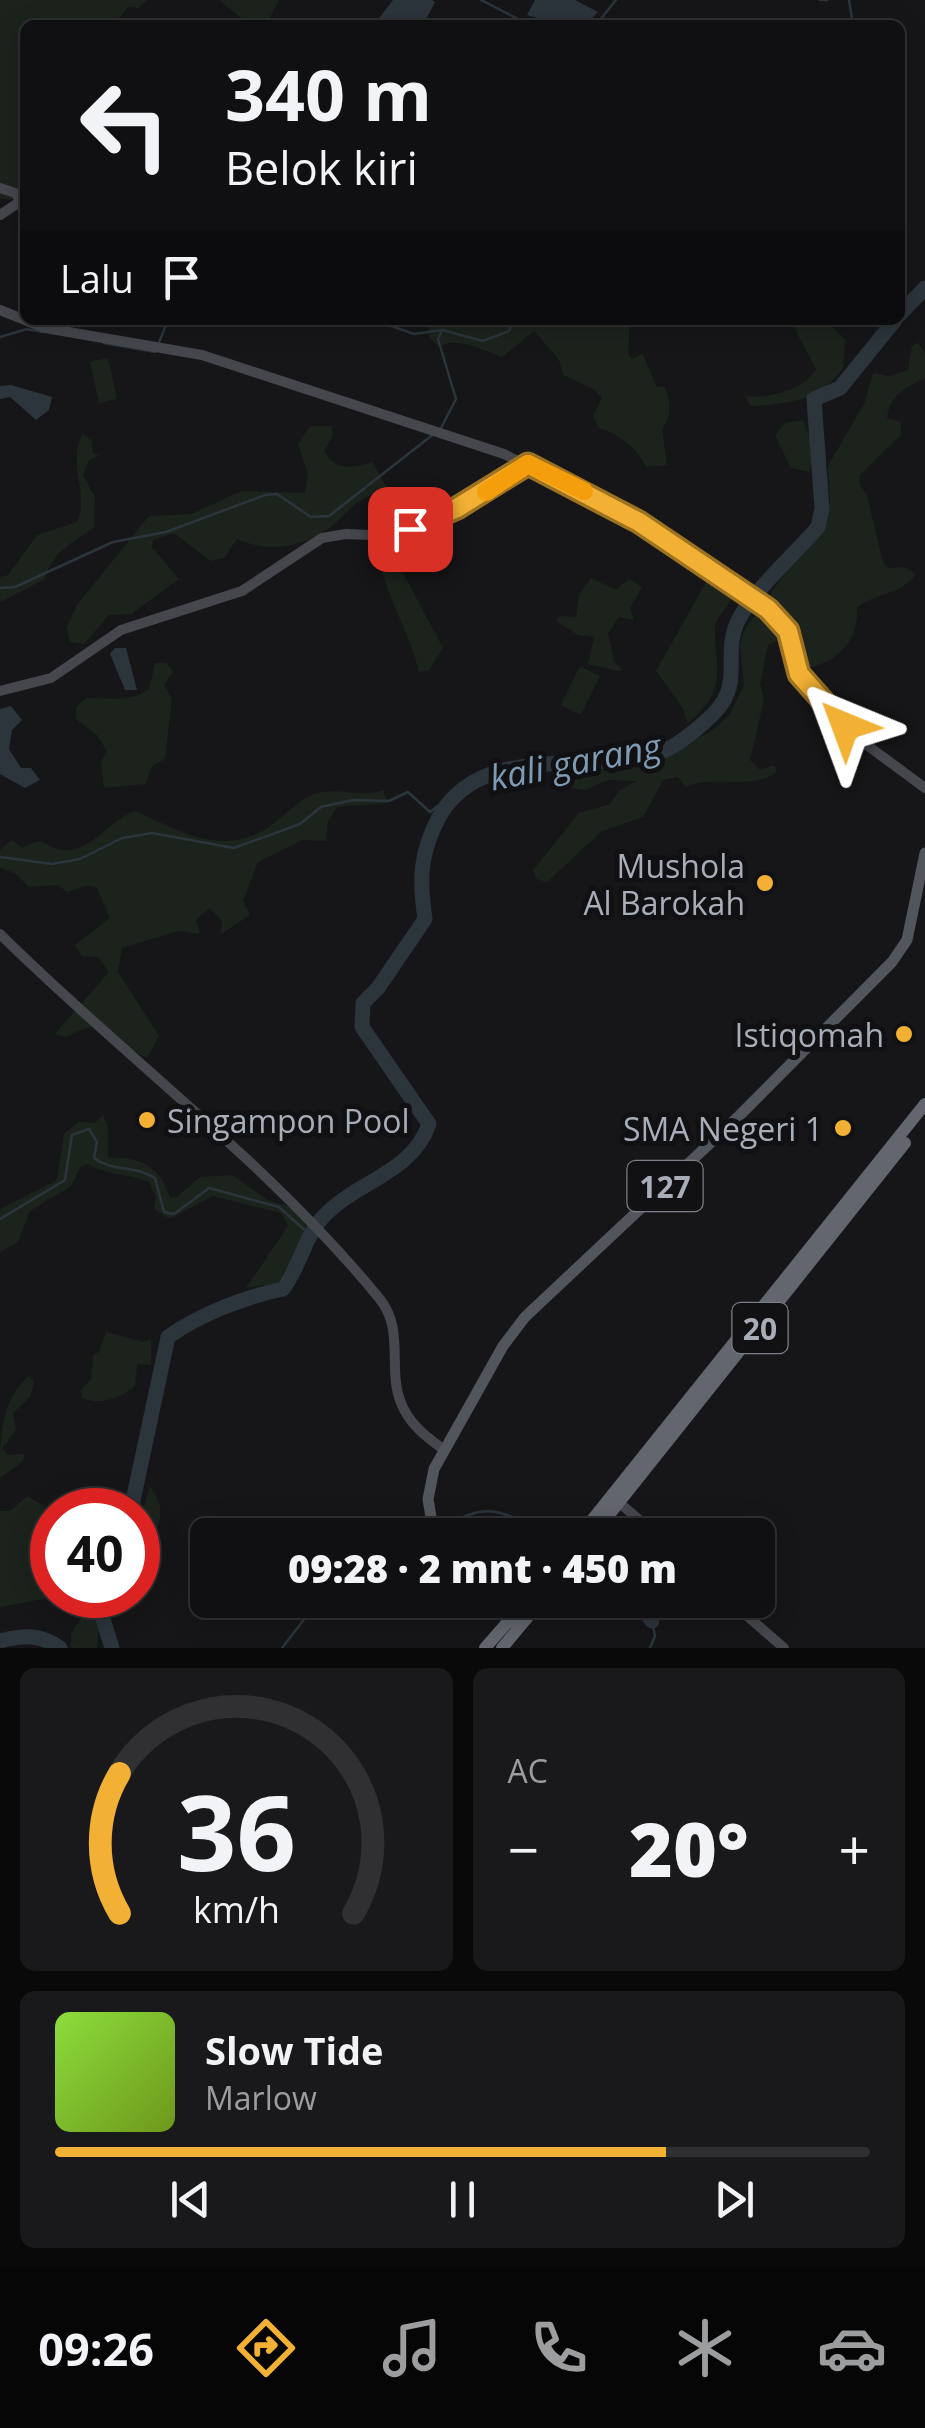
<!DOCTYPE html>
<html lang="id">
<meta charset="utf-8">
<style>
:root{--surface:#101012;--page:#19191b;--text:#f1f3f6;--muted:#9c9d9f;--line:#303032;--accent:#f2b134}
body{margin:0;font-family:"Open Sans",sans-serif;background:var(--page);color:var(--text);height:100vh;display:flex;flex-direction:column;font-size:38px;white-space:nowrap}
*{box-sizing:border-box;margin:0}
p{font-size:32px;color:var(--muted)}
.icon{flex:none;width:55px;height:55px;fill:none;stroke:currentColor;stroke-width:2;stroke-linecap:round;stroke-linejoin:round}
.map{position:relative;height:1648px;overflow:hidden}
.panel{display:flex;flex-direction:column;gap:20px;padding:20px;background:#09090a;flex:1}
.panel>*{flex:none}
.guide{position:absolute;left:20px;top:20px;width:885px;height:305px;border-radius:15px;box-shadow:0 5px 25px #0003,0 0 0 2px var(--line);background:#101012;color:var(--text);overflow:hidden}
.speed{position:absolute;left:30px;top:1488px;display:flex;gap:20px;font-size:50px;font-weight:700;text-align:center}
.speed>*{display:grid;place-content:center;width:130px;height:130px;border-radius:50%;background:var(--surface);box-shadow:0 5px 25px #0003,0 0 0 2px var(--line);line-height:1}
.speed .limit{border:15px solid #d22;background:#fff;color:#111}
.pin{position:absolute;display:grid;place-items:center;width:85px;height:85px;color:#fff;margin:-42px;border-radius:20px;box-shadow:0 5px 15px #0006}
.me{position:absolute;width:110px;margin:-55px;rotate:316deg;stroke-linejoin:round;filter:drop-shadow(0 0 8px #0008)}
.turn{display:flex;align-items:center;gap:35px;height:210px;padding:0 40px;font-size:45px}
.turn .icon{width:130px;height:130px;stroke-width:2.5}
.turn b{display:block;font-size:70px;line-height:85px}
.then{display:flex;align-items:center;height:95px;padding:0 40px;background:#0003;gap:20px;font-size:38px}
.big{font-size:75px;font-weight:800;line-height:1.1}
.panel .tile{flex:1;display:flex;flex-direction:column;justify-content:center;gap:15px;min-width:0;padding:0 35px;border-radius:15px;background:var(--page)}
.panel .dial{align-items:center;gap:0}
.dial svg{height:260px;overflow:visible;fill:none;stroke:var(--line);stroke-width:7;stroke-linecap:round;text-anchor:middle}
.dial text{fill:var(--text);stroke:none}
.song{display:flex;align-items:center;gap:30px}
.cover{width:120px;height:120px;border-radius:15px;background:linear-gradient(135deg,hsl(90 70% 55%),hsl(80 70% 35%))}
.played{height:10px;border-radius:5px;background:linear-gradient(90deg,var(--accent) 75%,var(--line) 75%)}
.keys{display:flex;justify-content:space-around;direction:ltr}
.heat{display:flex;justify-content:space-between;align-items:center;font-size:55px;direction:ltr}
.panel .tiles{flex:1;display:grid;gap:20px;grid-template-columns:1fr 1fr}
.tile:last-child{grid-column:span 2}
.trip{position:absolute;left:190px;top:1518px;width:585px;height:100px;border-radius:15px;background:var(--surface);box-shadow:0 5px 25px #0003,0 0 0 2px var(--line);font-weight:800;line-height:100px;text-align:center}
.dock{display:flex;height:160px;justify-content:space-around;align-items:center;background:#060607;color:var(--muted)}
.dock .icon{width:70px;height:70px}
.dock .selected{color:var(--accent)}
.dock b{font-size:45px;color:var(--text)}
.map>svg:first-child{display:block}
.green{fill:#1c231d}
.water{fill:#2c353c}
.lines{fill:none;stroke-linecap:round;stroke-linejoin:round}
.stream{stroke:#2c353c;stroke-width:2.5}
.river{stroke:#2c353c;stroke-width:15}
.secondary{stroke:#45474d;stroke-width:10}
.primary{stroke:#53555c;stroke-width:11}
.highway{stroke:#63666e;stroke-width:12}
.route-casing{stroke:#9d7322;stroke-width:25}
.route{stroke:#f2b134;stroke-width:18}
.slow{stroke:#f59e0b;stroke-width:18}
.poi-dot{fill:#f2b134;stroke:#111113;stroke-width:4}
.labels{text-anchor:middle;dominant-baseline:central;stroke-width:10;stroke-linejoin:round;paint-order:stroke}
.shield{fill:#111113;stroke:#7b7e86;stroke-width:2.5}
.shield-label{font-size:30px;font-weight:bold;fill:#a8adb8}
.poi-label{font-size:32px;fill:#a8adb8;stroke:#111113;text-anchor:end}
.water-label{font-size:35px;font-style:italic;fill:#7f9bb3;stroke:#111113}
</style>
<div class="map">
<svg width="925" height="1648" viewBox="0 0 925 1648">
<rect width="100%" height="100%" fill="#161618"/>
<!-- green -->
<path class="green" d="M0,0h147l-9,8 -10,-1 -15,18h-88v175l-25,-1z
M219,0h60l-13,25h-16z
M428,320h202l-2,35 5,4 9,-6 15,34h8c6,17 7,27 -3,42l5,36 -21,2c-8,-19 -27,-33 -47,-39l-6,-12 9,-18 -8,-9 -31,-14 -4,-15 -25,-29 -32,26c-19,-6 -44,-22 -63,-10l-10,-10z
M790,320h36l19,20 -2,28c-23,33 -54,36 -92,38l-6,-10c23,3 60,-6 71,-27z
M918,343l7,10v25c-19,9 -35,17 -38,40l14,4v13l-41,40 -1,8 8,12 16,67 5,6 16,-1 12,7c-15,21 -38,18 -59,33 2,33 -19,56 -51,61l-10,-26 -13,-4 -15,7 -8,39 4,15 -14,61 10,10 14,-5 3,7c-25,19 -60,2 -92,15l-7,-10 -15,3 -20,37 -41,14 -55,51 -11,-3 -3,-9 46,-57 31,-9 10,-14 17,-9 -29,-1 -23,10 -28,-4 -4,-11 94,-9 66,-36 16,-15 15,-29 -4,-40 4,-15 49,-69 27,-28 10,-29 -2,-39 36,-62 9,-31 17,3 18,-6 4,-24z
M108,358l9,41 -18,4 -9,-41z
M803,420l11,28 -5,24 -18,-4 -16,-33 10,-12z
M310,426h22l1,9 -9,16c11,20 28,18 48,11l14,24 -2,7c-27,0 -40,26 -58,37 -29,19 -59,22 -89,9l-13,19 -13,3 -37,-28 -21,7 -1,7 27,32 -48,35 -22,1 -25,29 -14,-2 -3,-15 10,-22 72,-89 42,-2 51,-23 63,2 3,-19 -10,-30z
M83,434l9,7v11l7,4 -10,4 -6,15 12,22 -1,31c-20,13 -44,26 -49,51l-45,23v-25l8,-2 29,-40 40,-13c13,-28 -11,-59 6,-88z
M386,541l57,107 -14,22 -10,2c-7,-36 -45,-97 -39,-128z
M710,575l27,16 -22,32c-1,47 15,64 -27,100l-6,-16 -26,-36z
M591,578l25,12 13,-11 13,8 -12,21 4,12 -15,-3 -11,16 6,28 8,9 -3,1 -31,-7 6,-27 -16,-2 -22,-14 4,-5 16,1 3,-23z
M155,663h11l7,8 -9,14 8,14 -7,60 -12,6 -8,19 -41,4 -3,-26 6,-10 -9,-16 -22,-17v-12l10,-9c24,-1 42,6 63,-9z
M580,666l20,10 -19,39 -20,-10z
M383,790l5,13 -51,4 -9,14 -2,20 -23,-1 -45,22 -15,39 7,14 -29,19 1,-13 -12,-13 -14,12 4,14 -22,-3 -56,17 -4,24 41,64 -12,22c-38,-17 -32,-47 -81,-21l-11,-3 54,-62 -11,-15 -16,-1 -7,-11 35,-27 -13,-30 -9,-3 -21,7 -9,-7 -29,2 -13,-13 -16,-7v-17l12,-10 10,8 16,-7c8,2 15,7 23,9 30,4 48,-30 74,-39 43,19 83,45 129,19 17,-10 33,-30 50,-36 23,-8 46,5 69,-4z
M103,1115l5,13v30c32,-2 53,9 62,40l7,-1 23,-20 32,-2 37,26 20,5 17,18 -2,15 -26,44 -32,5 42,-62 -7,-13 -68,-17 -43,23 -16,-10 2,-12 -7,-15c-21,-9 -42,-6 -61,-18l-7,2 -10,20 -41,25 -12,31 -18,10v-43l57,-29 7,-46 15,-12 16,1z
M106,1332l38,10 7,-3v26l-14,-1 -2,22c-13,12 -36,20 -53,12l-1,-8 10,-11 2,-24 6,-3z
M29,1376l5,6 -4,15 -17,16 3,17 -14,18 6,7 17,-1 -2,7 -23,17c0,-40 0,-77 29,-102z
M150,1487c20,24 7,42 -3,66 -5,13 -3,26 -9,39v-68z
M28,1496l23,15 -11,28 12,13v43h13l-65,12v-96h10z
M95,1595h6l-4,53h-26v-14z"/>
<!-- water -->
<path class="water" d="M393,0h39l3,2 -12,23h-49z
M535,0h40l23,12 -13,13h-22l-36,-10z
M11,385l41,12 -3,13 -13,10 -26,-23 -10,2v-13z
M115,648h11l11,42h-12l-15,-36z
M11,706l11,14 -10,10 -3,19 12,19h10l9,12 -15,8 -25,-14v-65z"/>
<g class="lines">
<!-- stream -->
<path class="stream" d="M481,0l45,23 26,2
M820,0h7
M849,0l4,25
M596,25l20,-25
M374,320l40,14 28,-4
M0,337l27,-8 15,3
M104,343l51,9
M158,345l10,-25
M441,428l15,-29 -18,-60 4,-9 41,11 26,-10 5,-11
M0,588l15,-1 98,-45 53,-10 99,-37 12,-1 34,23 18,-1 106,-83
M0,857l52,7 28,-5 42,-21 30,-5 82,15 66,-24 21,-17 32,-7 36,1 19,-9 22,20 22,-17
M0,1219l65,-39 7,-45 17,-6 8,13 -3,16c18,14 41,7 61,20l9,34 10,2 35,-26 70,19 30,27
M440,1531c44,-33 64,-20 106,4
M635,1600l11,12
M282,1648l37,-48
M650,1648l5,-12 -3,-15"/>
<!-- river -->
<path class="river" d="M900,314l25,-26
M131,1510l37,-173c32,-23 77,-40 115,-48 18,-24 21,-53 42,-74 33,-34 88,-43 104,-91l-67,-97 1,-24 15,-15 47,-69c-6,-40 -5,-66 14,-102 43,-77 150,-41 222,-65 17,-6 43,-28 55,-41 28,-30 5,-59 23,-92 16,-30 56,-65 79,-92l4,-18 -8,-110 26,-11 55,-68
M107,1595l-4,24 9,29
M646,1612l6,9
M0,1641c23,-6 41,-7 60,7"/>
<!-- secondary -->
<path class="secondary" d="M0,188l15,5 6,8 -21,14
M0,310l45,18 157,27 302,99 135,68 129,87 20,22 7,34 19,30 46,45 65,48
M0,691l51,-13 70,-48 121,-39 80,-53 24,-4 46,2 44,-17 92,-55
M0,934c124,123 268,228 379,364 29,35 4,78 27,115 9,16 24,26 38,37
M616,1500l41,35
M729,1600l55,48"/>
<!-- primary -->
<path class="primary" d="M434,1535l-6,-36 6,-30 69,-123 22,-29 214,-201 153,-154 15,-22 18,-87
M488,1600l28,26"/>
<!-- highway -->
<path class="highway" d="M580,1535l345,-431
M593,1535l312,-392
M485,1648l42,-48
M502,1648l40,-48"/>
</g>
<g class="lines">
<!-- route casing -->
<g class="route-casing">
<path id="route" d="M410,529l47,-21 71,-44 111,58 129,87 20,22 11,43 46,52"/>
</g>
<!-- route -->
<use href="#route" class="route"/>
<!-- slow -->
<path class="slow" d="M486,492l42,-28 56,27"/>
</g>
<!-- markers -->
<g class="poi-dot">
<circle cx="765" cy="883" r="10"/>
<circle cx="904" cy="1034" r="10"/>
<circle cx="147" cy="1120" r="10"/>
<circle cx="843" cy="1128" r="10"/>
</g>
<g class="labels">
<!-- shield labels -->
<g class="shield">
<rect x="627.5" y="1161" width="75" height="50" rx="8"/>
<rect x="732.5" y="1303" width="55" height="50" rx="8"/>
</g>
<g class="shield-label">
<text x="665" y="1186">127</text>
<text x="760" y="1328">20</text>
</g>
<!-- poi labels -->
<g class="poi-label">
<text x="745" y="865">Mushola<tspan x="745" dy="37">Al Barokah</tspan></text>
<text x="884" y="1034">Istiqomah</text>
<text x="167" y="1120" text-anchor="start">Singampon Pool</text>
<text x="823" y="1128">SMA Negeri 1</text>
</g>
<!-- water labels -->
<g class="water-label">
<text transform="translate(575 761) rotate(-11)">kali garang</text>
</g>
</g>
</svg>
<div class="speed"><div class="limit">40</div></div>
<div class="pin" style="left:410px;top:529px;background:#d93025"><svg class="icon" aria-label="arrive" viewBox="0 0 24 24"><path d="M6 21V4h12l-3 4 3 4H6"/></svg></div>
<svg class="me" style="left:845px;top:726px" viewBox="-20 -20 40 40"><path d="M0-17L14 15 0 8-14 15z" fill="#f2b134" stroke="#fff" stroke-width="4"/></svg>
<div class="trip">09:28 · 2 mnt · 450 m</div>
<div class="guide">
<div class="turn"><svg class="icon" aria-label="left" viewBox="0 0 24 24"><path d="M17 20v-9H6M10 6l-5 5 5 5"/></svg><div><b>340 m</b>Belok kiri</div></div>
<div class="then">Lalu<svg class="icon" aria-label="arrive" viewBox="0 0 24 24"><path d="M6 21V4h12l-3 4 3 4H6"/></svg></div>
</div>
</div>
<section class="panel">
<div class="tiles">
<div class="tile dial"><svg viewBox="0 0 100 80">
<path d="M14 69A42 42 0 1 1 86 69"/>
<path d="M14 69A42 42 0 0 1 14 26" stroke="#f2b134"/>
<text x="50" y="56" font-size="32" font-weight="700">36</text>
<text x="50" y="72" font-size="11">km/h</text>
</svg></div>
<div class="tile"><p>AC</p>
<div class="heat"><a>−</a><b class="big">20°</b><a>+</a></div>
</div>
<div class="tile">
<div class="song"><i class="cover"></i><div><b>Slow Tide</b><p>Marlow</p></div></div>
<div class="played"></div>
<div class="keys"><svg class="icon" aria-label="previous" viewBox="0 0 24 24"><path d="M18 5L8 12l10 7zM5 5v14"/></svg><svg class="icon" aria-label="pause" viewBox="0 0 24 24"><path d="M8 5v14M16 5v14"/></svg><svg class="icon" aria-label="next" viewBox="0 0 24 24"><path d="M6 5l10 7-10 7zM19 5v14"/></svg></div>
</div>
</div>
</section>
<nav class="dock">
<b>09:26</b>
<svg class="icon selected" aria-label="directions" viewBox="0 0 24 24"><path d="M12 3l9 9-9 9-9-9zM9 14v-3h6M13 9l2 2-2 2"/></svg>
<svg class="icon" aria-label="music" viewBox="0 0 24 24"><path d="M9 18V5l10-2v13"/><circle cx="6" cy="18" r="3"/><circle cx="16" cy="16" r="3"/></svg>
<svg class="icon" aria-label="phone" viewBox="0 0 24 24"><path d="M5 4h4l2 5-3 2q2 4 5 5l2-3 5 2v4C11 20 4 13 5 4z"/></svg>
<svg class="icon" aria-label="climate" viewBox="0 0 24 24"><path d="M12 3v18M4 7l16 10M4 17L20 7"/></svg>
<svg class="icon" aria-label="car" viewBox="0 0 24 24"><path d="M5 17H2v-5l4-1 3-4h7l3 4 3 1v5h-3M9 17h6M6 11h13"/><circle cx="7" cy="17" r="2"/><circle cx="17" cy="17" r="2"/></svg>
</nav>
